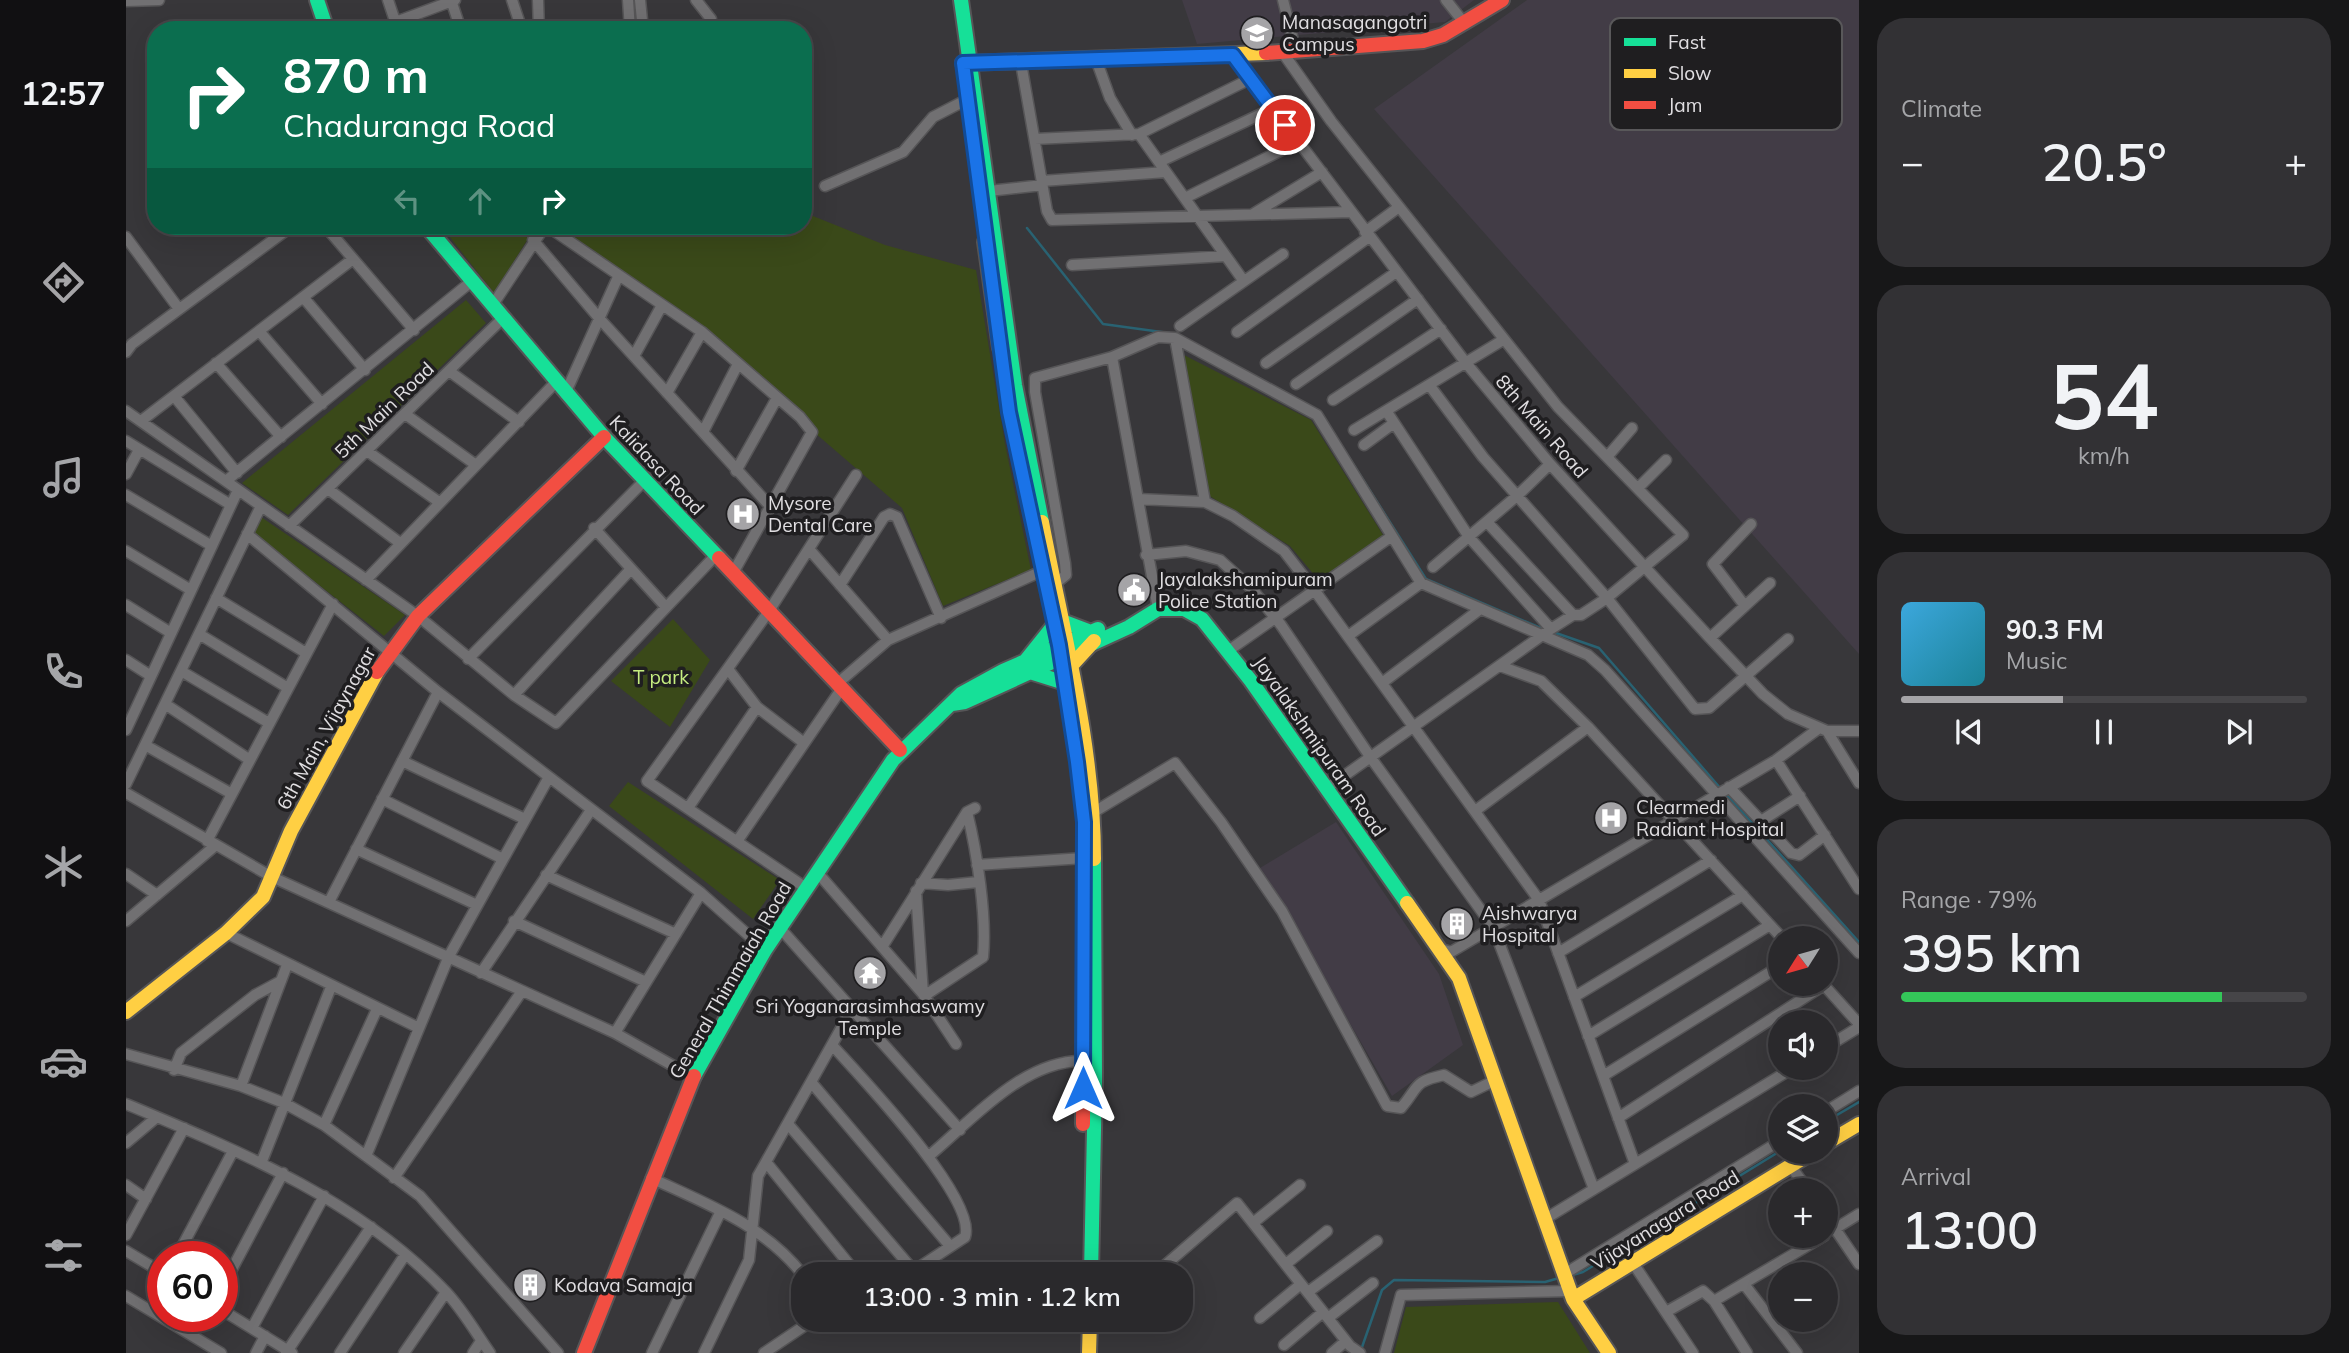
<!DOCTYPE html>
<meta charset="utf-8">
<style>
:root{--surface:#2a292c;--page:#323134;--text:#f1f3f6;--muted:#a5a6a9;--line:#464548;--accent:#a5a4a7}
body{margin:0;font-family:Mulish,sans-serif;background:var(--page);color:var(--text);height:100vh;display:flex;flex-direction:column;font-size:26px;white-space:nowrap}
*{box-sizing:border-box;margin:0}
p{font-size:23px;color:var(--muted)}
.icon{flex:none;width:38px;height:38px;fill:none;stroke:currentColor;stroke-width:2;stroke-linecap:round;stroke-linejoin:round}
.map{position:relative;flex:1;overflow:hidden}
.side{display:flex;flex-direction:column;gap:18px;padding:18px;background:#171718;width:490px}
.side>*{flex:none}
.guide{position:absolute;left:21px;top:21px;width:665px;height:214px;border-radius:28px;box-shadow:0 7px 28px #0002,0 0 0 2px var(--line);background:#0b6e4f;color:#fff;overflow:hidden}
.needle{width:46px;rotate:233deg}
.tools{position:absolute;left:1642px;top:926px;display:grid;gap:14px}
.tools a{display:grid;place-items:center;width:70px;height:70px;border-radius:50%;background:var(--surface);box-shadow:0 7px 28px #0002,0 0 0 2px var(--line);font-size:35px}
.speed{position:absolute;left:21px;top:1241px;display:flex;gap:14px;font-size:35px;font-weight:700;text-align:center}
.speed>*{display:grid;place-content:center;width:91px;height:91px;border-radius:50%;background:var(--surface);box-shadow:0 7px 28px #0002,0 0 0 2px var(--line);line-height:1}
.speed .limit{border:10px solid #d22;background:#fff;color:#111}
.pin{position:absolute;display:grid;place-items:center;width:60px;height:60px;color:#fff;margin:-30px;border:4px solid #fff;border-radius:50%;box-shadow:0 2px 7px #0007}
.me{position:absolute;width:77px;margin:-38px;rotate:0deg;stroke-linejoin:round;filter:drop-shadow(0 0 5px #0008)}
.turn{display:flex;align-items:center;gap:24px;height:147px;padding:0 21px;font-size:32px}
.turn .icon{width:91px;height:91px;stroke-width:2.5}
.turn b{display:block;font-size:49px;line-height:60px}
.lanes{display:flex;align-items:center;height:66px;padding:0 21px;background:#0003;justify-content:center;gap:35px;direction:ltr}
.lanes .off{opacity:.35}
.big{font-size:52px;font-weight:600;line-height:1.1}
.side .widget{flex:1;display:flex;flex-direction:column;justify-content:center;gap:10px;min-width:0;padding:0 24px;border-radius:28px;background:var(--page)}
.side .dial{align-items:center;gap:0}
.dial b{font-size:91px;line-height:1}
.song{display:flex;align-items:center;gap:21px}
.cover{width:84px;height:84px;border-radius:10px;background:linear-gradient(135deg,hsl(200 70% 55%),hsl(190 70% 35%))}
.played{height:7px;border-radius:4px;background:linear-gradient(90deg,var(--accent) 40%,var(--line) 40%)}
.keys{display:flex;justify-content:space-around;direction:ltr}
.heat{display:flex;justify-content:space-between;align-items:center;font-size:38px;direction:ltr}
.charge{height:10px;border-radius:5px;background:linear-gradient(90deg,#34c759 79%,var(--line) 0)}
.trip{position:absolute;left:665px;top:1262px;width:402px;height:70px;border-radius:28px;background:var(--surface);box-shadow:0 7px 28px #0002,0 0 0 2px var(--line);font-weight:600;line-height:70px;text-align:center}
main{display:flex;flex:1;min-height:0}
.tab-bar{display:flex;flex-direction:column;width:126px;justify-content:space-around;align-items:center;background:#111012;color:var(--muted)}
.tab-bar .icon{width:49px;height:49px}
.tab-bar .active{color:var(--accent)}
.tab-bar b{font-size:32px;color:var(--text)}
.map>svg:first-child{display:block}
.built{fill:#423c46}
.green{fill:#3a4919}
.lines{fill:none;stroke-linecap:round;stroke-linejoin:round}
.stream{stroke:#296272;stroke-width:2.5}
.street-casing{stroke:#565557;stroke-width:13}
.fast-casing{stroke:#565557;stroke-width:18}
.slow-casing{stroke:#565557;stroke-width:18}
.jam-casing{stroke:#565557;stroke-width:18}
.street{stroke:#717072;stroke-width:10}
.fast{stroke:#16e098;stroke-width:14}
.slow{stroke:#ffcf43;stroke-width:14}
.jam{stroke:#f24e42;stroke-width:14}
.route-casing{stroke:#114b97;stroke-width:18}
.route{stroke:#1a73e8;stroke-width:12}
.labels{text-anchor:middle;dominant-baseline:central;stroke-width:7;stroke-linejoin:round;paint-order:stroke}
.poi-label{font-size:19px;fill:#e0dee1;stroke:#1f1e20;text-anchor:start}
.street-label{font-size:19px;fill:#e0dee1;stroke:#1f1e20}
.park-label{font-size:19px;fill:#c6ee80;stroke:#1f1e20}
.key{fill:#1f1e20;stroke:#59585a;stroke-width:2}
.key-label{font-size:19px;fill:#e0dee1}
</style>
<main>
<nav class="tab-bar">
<b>12:57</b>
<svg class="icon active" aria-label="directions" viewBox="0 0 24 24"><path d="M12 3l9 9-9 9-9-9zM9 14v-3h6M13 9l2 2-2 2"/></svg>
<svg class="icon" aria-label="music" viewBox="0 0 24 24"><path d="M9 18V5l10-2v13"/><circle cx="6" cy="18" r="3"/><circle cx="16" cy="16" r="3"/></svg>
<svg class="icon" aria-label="phone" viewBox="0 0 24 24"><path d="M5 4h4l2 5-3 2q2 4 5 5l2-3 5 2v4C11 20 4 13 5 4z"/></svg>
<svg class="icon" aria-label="climate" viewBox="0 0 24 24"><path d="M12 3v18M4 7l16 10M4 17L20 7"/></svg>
<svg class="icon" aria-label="car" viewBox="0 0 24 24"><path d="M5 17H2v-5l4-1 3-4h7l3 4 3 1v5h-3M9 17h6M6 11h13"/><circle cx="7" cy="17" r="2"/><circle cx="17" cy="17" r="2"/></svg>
<svg class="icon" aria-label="filters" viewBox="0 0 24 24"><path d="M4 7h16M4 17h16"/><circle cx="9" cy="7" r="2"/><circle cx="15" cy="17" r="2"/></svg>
</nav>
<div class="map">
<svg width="1733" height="1353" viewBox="0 0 1733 1353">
<rect width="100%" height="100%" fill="#38373a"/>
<!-- built -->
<path class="built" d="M1056,0h292l-29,22 -248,22z
M1401,0h332v654l-485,-545z
M1210,822l103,152 24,71 -71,51 -132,-228z"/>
<!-- green -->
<path class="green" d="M677,212l82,33 91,25 29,174 26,126 -88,36 -41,-98 -233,-201 -116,-81h250z
M315,226h95l-42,67z
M340,300l20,23 -198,192 -46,-32z
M1054,353l131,67 72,115 -62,48 -31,-37 -82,-51z
M135,517l144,98 -21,21 -130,-102z
M547,619l37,41 -40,67 -59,-46z
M502,782l152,98 -27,39 -144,-113z
M1432,1302l32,51h-196l12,-46z"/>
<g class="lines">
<!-- stream -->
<path class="stream" d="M901,228l76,96 73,10
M1194,412l106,167 117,50
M1427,632l46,16 122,141
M1600,794l133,148
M1699,1122l34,-20
M1443,1276l14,-4 197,-121
M1235,1350l21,-60 12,-10 151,2 14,-4"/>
<!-- street casing -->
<g class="street-casing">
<path id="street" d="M262,0l10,30
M325,0l10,30
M386,0l10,30
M412,0l1,30
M502,0l2,30
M514,0l3,30
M570,0l15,19
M1157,0l13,52
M1320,0l19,24
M0,1l33,-1
M248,30l81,-30
M1157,53l48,68 227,286 125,128 -76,63 -26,17h-8l-22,14 -224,159
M1107,55l233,308 84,101 160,174 53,56 25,20 39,17h32
M971,62l13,36 22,37
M895,63l26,148 5,9 299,-8
M1013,134l104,146
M909,139l104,-5 111,-55
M1033,162l113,-53
M916,181l124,-9
M699,186l78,-34 30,-35 35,-18
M863,191l54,-6
M1059,198l113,-56
M1127,214l69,-42
M199,226l89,104
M421,226l155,106 98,85 12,15 -79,141
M1239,232l34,-25
M0,237l53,72
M407,240l66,78 170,187
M946,265l154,-9
M177,297l62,73
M366,306l53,-80
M1054,326l103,-72
M133,331l63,73
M1111,332l132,-95
M1049,338l30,164
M0,352l6,-8 160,-118
M508,356l27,-49
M986,357l46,252
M90,363l65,74
M1140,363l129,-90
M323,371l70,51
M1170,384l122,-85
M1304,386l53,71 124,141 88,111 14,-1 79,-69
M541,393l35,-61
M439,394l53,-117
M48,396l63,77
M1207,400l108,-71
M0,411l292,205 96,79 42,28 160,-168
M1261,412l82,125 82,92
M279,414l71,51
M15,421l212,-162
M1228,430l149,-90
M577,432l35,-68
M0,441l105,64
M1238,445l30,-22
M241,451l72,51
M1481,457l25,-29
M610,471l41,-73
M0,474l13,-24
M100,481l246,-200
M1512,488l28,-28
M202,489l72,54
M0,495l86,51
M1012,499l67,3 28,14 51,35 31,40 224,309 96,264
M1361,522l86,93
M163,526l213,-207
M468,528l71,78
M121,534l191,158 263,201 64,57
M683,549l79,91
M0,551l65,39
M1020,555l40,-4 34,9 32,29 29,36 90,133 122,169 101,262
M1307,567l85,-72 32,-31
M240,580l189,-197
M929,584l11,-9 -1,-12 -30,-171v-14l77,-21 46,-20 17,1 142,77 104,168 167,72 17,15 254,283
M714,585l44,-68 6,-3 7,3 44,101
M90,598l90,55
M0,605l45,28
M1619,606l-32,-42 38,-40
M73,634l89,54
M1222,636l73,-53
M1584,638l60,-55
M1102,651l164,-115
M342,659l177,-179
M0,660l25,16
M1374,666l41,15 47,46 194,211
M602,669l29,38 47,36
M55,671l88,52
M712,683l50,-43 154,-69
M1256,683l97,-73
M388,695l117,-126
M39,704l85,56
M0,730l112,-240
M1701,731l32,52
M19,745l87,49
M1650,760l83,129
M276,761l123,58
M0,784l135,-278
M1603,787l62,66 8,2 26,-20
M0,793l146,84 343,156 78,44
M256,799l121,60
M562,808l69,-101
M1349,811l113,-84
M957,813l11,-1 81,-49 46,59 61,89 105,195 14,2c19,-22 11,-26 43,-33l27,17 25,-12
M1635,821l39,-25
M612,840l104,-152
M81,841l126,-237
M230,849l121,56
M851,865l107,-7
M691,872l106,122 33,50
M0,874l31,21
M420,875l130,59
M795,883l27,2 30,-3
M680,888l-159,-107 122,-170 87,-136
M790,891l7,103
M203,902l109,-210
M0,921l90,-76
M388,921l132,61
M654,928l180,202
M100,933l191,94
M756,947l85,-135 8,-4
M1315,949l10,3 325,-192 42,-31
M1432,953l153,-93
M355,973l110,-163
M1697,984l36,40
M798,996l59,-39c4,-40 -6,-105 -16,-145
M1448,997l169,-102
M489,1033l86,-140
M1462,1036l182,-111
M706,1045c28,31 146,154 133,192l-56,37
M1699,1048l34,-21
M0,1054l115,32 43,17 40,22 96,71 138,157
M48,1070l7,-17 74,-58 26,-14
M1477,1076l177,-110
M685,1082l139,164
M115,1086l46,-121
M0,1104c115,48 233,96 320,188 17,18 30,41 44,61
M1699,1112l34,-21
M1492,1118l206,-133
M662,1124l126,147
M198,1125l53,-116
M0,1143l31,-26
M240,1156l83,-200 100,-179
M803,1156c43,-36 94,-96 154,-95
M136,1161l69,-174
M640,1162l91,112
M1664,1165l18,25
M268,1178l128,-187
M525,1178c56,26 113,47 152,97
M0,1185l20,14
M1699,1214l34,50
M1419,1219l248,-151
M1127,1223l47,-38
M1707,1230l26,-16
M0,1235l58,-107
M0,1251l37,22
M51,1256l56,-105
M1507,1263l60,90
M1160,1264l41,-33
M1440,1273l214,-132
M1029,1274l82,-71 113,143 10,7
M1618,1284l53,69
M96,1288l61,-115
M1182,1292l69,-51
M0,1296l95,57
M1588,1301l110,-65
M96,1310l70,43
M1540,1312l37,-21 11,10 33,52
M1134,1318l41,-34
M1202,1318l45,-35
M963,1326l8,1 8,-7
M126,1328l72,-132
M1158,1345l39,-33
M130,1353l9,-17
M160,1353l85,-126
M214,1353l65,-98
M278,1353l42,-61
M347,1353l8,-12
M526,1353l69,-142
M578,1353l45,-93 9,-84 94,-167
M638,1353l49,-33
M1206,1353l14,-12
M1259,1353l16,-58 170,-4"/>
</g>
<!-- fast casing -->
<g class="fast-casing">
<path id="fast" d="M191,0l10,30
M835,0l54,385 27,137
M300,226l178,211 115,121
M859,242l15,106
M936,621l29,11
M900,660l28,-35
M904,672l35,11
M826,704l13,-2 164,-75 29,-18h26l18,10 49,62 156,222
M568,1076l71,-126 128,-190 68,-66 42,-23 95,-42
M965,1274l4,-192 -1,-223"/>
</g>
<!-- slow casing -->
<g class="slow-casing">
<path id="slow" d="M837,63l303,-10
M916,522c21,111 52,223 52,337
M945,666l23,-25
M1281,903l52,75 114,321 36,54
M0,1012l100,-79 37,-36 28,-66 86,-159
M1699,1144l34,-20
M1447,1299l240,-147
M963,1353l1,-33"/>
</g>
<!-- jam casing -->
<g class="jam-casing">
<path id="jam" d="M1140,53l157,-12 20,-6 59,-35
M593,558l181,192
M251,672l41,-56 186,-179
M957,1124l1,-163
M458,1353l110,-277"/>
</g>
<!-- street -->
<use href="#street" class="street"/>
<!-- fast -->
<use href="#fast" class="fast"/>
<!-- slow -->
<use href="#slow" class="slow"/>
<!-- jam -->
<use href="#jam" class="jam"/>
</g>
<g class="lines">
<!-- route casing -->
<g class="route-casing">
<path id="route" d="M957,1088l1,-266 -7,-60 -18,-117 -50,-233 -46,-349 270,-8 52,70"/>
</g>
<!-- route -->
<use href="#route" class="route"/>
</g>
<!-- icons -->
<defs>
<g id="university-disc" transform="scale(1.75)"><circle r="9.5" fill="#a5a4a7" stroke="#1f1e20"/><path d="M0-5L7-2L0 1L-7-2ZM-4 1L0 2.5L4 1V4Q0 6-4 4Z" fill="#fff"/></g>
<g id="hospital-disc" transform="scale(1.75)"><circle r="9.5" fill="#a5a4a7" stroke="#1f1e20"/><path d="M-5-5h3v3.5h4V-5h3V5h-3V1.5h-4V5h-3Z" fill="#fff"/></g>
<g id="civic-disc" transform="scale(1.75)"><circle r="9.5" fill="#a5a4a7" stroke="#1f1e20"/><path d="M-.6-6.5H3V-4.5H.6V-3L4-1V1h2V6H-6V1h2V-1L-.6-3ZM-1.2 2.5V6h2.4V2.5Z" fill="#fff"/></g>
<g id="building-disc" transform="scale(1.75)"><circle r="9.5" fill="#a5a4a7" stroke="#1f1e20"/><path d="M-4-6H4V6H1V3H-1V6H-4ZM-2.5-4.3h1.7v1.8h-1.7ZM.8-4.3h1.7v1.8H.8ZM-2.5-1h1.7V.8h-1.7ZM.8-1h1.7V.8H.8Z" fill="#fff"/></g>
<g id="temple-disc" transform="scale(1.75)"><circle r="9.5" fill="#a5a4a7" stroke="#1f1e20"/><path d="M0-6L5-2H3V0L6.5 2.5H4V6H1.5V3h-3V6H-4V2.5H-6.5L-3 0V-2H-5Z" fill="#fff"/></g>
</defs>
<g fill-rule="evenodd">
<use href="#university-disc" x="1131" y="33"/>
<use href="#hospital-disc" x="617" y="514"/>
<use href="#civic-disc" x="1008" y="590"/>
<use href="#hospital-disc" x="1485" y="818"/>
<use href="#building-disc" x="1331" y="924"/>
<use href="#temple-disc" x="744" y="973"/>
<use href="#building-disc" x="404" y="1285"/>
</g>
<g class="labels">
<!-- poi labels -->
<g class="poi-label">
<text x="1156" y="22">Manasagangotri<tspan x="1156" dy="22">Campus</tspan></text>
<text x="642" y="503">Mysore<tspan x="642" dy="22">Dental Care</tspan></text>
<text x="1032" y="579">Jayalakshamipuram<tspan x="1032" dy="22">Police Station</tspan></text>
<text x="1510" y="807">Clearmedi<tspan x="1510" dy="22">Radiant Hospital</tspan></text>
<text x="1356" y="913">Aishwarya<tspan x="1356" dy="22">Hospital</tspan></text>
<text x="744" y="1006" text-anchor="middle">Sri Yoganarasimhaswamy<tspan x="744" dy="22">Temple</tspan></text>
<text x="428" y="1285">Kodava Samaja</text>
</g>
<!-- street labels -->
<g class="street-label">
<text transform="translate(258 410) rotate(-44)">5th Main Road</text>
<text transform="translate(1416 426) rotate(49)">8th Main Road</text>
<text transform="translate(531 465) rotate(47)">Kalidasa Road</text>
<text transform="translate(200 728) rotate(-61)">6th Main, Vijaynagar</text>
<text transform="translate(1194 746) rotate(55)">Jayalakshmipuram Road</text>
<text transform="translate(604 980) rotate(-60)">General Thimmaiah Road</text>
<text transform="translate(1539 1220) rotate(-32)">Vijayanagara Road</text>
</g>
<!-- park labels -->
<g class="park-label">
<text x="535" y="677">T park</text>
</g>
</g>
<!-- legend -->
<rect x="1484" y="18" width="232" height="112" rx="10" class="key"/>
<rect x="1498" y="38" width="32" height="8" fill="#16e098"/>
<rect x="1498" y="69" width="32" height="9" fill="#ffcf43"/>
<rect x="1498" y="101" width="32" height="8" fill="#f24e42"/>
<g class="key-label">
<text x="1542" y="49">Fast</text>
<text x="1542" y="80">Slow</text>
<text x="1542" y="112">Jam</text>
</g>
</svg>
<div class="tools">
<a><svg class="needle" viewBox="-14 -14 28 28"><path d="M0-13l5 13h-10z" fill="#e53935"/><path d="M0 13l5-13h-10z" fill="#a5a6a9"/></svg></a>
<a><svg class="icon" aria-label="sound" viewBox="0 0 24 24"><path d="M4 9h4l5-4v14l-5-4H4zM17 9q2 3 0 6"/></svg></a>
<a><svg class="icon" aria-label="layers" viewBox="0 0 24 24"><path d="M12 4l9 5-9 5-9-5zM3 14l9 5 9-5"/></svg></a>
<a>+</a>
<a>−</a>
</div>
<div class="speed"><div class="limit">60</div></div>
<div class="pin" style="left:1159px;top:125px;background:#d93025"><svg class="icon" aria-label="arrive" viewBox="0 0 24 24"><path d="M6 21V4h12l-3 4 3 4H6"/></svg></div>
<svg class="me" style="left:957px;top:1088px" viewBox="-20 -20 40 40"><path d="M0-17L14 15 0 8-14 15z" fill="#1a73e8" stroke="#fff" stroke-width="4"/></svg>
<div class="trip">13:00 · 3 min · 1.2 km</div>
<div class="guide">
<div class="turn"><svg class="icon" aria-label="right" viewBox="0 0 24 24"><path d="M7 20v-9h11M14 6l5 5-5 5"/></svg><div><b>870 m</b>Chaduranga Road</div></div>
<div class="lanes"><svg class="icon off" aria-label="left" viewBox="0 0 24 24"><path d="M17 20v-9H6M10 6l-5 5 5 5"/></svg><svg class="icon off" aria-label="ahead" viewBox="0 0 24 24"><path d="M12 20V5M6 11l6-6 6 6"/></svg><svg class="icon" aria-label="right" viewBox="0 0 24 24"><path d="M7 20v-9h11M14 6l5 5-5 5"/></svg></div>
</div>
</div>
<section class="side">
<div class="widget"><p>Climate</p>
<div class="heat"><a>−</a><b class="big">20.5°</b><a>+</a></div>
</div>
<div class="widget dial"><b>54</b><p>km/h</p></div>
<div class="widget">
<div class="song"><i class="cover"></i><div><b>90.3 FM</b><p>Music</p></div></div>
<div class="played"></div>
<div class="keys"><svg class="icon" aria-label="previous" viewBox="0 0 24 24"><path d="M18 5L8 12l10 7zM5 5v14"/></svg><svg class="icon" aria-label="pause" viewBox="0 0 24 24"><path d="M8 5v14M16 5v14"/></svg><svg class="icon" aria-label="next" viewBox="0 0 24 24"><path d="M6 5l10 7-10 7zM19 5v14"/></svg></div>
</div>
<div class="widget"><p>Range · 79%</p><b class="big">395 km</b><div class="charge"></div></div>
<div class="widget"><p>Arrival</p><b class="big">13:00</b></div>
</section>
</main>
